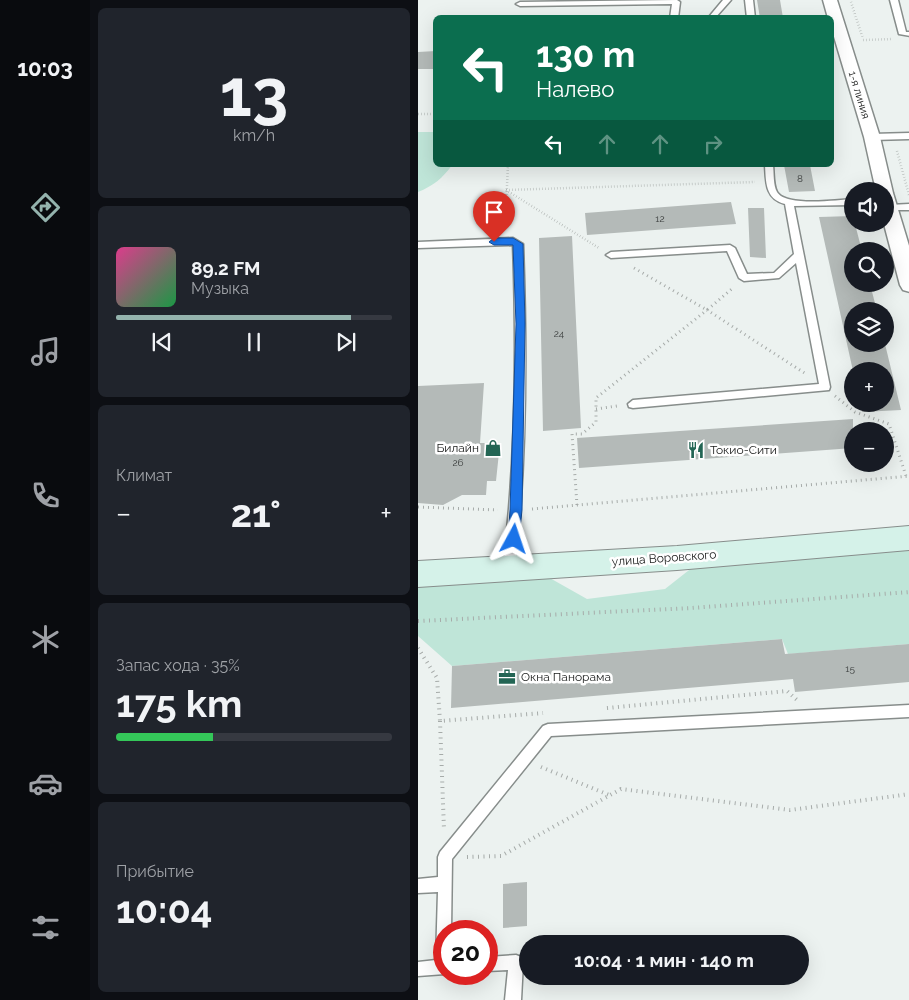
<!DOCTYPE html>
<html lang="ru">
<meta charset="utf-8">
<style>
:root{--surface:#171b24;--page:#20242c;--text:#f1f3f6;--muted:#9ea1a6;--line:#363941;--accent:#94b3ad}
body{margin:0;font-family:Raleway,sans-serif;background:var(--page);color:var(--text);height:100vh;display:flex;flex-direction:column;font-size:19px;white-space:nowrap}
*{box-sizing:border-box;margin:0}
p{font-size:16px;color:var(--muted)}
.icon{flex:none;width:28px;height:28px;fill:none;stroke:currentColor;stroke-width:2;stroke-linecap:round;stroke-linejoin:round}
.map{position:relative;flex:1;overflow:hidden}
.side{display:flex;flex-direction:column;gap:8px;padding:8px;background:#0d0f14;width:328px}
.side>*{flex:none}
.banner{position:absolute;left:15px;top:15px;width:401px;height:152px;border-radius:8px;box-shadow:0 5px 20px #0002;background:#0b6e4f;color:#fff;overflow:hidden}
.tools{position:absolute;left:426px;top:182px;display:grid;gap:10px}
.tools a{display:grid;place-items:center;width:50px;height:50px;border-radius:50%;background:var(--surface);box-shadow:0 5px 20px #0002;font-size:25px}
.speed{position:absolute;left:15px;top:920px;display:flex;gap:10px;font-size:25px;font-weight:700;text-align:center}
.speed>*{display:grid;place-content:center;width:65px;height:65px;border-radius:50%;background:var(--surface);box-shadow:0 5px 20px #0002;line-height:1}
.speed .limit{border:8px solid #d22;background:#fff;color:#111}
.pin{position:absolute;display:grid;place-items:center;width:42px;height:42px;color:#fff;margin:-51px -21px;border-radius:50% 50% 50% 0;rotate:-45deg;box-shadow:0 0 5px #0007}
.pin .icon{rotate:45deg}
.me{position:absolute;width:55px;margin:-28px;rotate:5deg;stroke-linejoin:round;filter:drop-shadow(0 0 4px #0008)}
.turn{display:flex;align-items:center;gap:18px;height:105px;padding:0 20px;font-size:22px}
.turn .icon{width:65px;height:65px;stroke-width:2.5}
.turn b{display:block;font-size:35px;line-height:42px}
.lanes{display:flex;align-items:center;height:48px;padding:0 20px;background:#0003;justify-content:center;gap:25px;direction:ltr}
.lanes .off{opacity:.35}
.big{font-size:38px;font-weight:700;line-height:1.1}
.side .tile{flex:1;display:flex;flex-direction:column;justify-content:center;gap:8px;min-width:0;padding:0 18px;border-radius:8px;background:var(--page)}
.side .dial{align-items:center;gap:0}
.dial b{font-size:65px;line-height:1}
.song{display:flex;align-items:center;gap:15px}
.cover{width:60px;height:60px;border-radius:8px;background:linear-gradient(135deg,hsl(330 70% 55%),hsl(140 70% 35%))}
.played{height:5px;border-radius:2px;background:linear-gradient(90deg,var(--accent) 85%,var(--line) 85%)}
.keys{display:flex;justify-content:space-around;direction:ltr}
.heat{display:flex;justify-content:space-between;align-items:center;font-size:28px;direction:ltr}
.charge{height:8px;border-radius:4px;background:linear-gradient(90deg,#34c759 35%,var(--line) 0)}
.trip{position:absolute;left:101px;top:935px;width:290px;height:50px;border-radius:25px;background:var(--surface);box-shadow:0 5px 20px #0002;font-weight:700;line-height:50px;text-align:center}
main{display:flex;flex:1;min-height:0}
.dock{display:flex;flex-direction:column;width:90px;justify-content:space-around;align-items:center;background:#090b0e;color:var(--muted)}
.dock .icon{width:35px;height:35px}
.dock .on{color:var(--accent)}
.dock b{font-size:22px;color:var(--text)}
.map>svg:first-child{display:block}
.green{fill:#bfe5d8}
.building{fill:#b4bab8}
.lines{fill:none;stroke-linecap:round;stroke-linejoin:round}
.lane-casing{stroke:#878d8b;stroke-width:3}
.street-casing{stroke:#878d8b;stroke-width:3}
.secondary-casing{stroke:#878d8b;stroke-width:2}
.path-far2{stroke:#a6aba9;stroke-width:2.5;stroke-dasharray:0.5 2.5;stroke-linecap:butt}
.path-far1{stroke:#a6aba9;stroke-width:3;stroke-dasharray:1 4;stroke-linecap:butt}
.path{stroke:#a6aba9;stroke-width:4;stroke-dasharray:1 4.5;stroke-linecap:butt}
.lane{fill:#fff;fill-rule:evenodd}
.street{fill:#fff;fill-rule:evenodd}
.secondary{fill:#d5f2e9;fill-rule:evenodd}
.route{fill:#1a73e8;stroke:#114b97}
.labels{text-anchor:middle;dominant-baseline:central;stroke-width:5;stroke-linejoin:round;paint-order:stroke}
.number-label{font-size:10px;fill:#3e4140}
.far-street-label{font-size:11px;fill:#171918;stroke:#fff}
.poi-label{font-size:12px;fill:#171918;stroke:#fff;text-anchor:start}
.street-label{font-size:12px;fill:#171918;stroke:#fff}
</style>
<main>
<nav class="dock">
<b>10:03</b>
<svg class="icon on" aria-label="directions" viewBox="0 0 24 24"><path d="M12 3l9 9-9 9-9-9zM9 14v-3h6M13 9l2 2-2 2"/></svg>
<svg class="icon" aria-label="music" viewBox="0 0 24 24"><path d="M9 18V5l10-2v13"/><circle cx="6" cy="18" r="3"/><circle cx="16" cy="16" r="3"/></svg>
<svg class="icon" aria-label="phone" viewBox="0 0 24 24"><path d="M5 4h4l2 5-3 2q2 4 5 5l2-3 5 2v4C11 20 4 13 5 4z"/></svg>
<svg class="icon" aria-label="climate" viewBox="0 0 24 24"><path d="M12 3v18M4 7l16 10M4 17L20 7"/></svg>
<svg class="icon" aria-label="car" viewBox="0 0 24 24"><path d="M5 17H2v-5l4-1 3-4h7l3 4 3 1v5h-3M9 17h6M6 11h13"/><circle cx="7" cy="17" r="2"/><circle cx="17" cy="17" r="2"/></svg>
<svg class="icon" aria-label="filters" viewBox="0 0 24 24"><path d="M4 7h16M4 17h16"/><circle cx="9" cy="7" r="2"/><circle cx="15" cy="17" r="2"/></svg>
</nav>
<section class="side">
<div class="tile dial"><b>13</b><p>km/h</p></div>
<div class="tile">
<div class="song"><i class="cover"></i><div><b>89.2 FM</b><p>Музыка</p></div></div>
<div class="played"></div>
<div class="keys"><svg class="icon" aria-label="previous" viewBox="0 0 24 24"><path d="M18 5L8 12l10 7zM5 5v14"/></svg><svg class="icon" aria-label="pause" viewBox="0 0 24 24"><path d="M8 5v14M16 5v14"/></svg><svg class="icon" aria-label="next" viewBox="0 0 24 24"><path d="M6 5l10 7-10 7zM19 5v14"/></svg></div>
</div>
<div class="tile"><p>Климат</p>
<div class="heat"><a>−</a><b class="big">21°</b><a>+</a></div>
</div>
<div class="tile"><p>Запас хода · 35%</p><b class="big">175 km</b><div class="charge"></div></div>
<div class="tile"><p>Прибытие</p><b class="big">10:04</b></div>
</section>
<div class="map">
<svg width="492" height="1000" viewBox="0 0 492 1000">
<rect width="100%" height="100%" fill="#ecf2f0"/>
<!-- green -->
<path class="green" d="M0,132h17l1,33h16c-9,13 -19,21 -34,27z
M491,550v94l-121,10 -6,-15 -330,27 -34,-30v-49l130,-10 39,22 78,-10 33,-26z"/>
<!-- building -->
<path class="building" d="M339,0h23l3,18h-23z
M18,51v18h-18v-17z
M366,165h26l5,26 -26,1z
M313,202l5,22 -149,11 -2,-22z
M330,208h16l2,50 -16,-1z
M435,216v8h2l7,27h-9v33h17l7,27h-24v33h32l16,66 -39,2 -1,-8h25v-33h-33l-34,-154z
M154,236l9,192 -38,3 -4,-193z
M66,383l-4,60h20l-4,38h-9l-1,14h-24l-19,10 -25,-2v-117z
M435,419v29l-274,20 -2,-30z
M364,639l3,15 125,-10v38l-115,10 -2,-13 -342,29 1,-42z
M109,882v44l-24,2v-44z"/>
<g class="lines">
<!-- lane casing -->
<g class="lane-casing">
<path id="lane" d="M259,0l3,2 -2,16h-8l2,-14 -152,2 -4,-2 4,-2z
M305,0h8l-16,18h-7z
M327,0h8l2,18h-8z
M472,0h8l8,32h4v4l-11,-2z
M492,133v6l-38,1 -4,-3 4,-3z
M347,165h8c1,8 0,20 4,27 9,15 60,8 76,7v6l-59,1 36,181 -1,3 -196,18 -4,-1 -1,-3 5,-4 186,-16 -23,-121 -17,15 -35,3 -5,-3 -12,-27 -116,7 -5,-3 5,-3 119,-7 5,3 12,26 27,-1 20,-19 -9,-50c-20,-5 -19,-22 -20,-39z
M492,204v6h-24v-4l3,-1z
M95,238l10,6c4,108 4,217 -8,324l-2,4 -4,1 -4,-1 -2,-4c13,-107 14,-215 10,-323l-95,3v-6z
M492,705v12l-359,19 -99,123 -1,72h-7l1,43 -27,2v-14l18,-2 2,-68 -20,1v-14l20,-2v-20l2,-5 103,-126 5,-2z
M98,955l5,2 2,5 -2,38h-16l3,-30 -21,1v-14z"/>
</g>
<!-- street casing -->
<g class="street-casing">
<path id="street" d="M405,0h14l43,137 13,56 17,56v43l-7,-2 -3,-5 -16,-61 2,-33h-10l-12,-54 -32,-107v-12h-4z"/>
</g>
<!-- secondary casing -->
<g class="secondary-casing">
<path id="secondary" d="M492,526v24l-233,20 -259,17v-26l259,-15z"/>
</g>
<!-- path-far2 -->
<path class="path-far2" d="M433,2l12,37
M445,40l29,-1
M0,114h18
M479,151l12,44
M88,190l93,58
M88,190l249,-8
M87,228l3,-63"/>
<!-- path-far1 -->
<path class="path-far1" d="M216,268l73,42 27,-23
M417,396l20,16 34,12 17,52
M178,409l21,-3
M159,505l-5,-71h10l14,-12v-24l111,-88 99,64
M0,507l80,3
M114,509l378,-33"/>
<!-- path -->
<path class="path" d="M0,621l273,-13 219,-16
M0,648l19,30 3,43 103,-8
M189,708l180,-17 10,9
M22,721l4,109
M123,767l68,28
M49,857l34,-1 120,-67 169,21 120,-16"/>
<!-- lane -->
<use href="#lane" class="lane"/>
<!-- street -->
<use href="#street" class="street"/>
<!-- secondary -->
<use href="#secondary" class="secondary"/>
</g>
<!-- route -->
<path class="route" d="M95,238l10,6 2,80 -3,186 -3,29 -1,4h-9l-1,-4 2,-29 6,-186 -3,-79h-19l-5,-3 5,-4z"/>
<!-- icons -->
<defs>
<g id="shop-bare" transform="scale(1.35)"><path d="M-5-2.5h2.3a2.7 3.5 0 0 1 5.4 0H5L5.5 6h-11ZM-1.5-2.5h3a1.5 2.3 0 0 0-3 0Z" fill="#236554" stroke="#fff" stroke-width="2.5" paint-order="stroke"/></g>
<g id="restaurant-bare" transform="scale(1.35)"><path d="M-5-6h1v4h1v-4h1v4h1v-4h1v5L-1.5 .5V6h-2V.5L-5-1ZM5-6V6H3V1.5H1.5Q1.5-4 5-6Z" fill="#236554" stroke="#fff" stroke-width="2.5" paint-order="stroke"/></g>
<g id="office-bare" transform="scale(1.35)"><path d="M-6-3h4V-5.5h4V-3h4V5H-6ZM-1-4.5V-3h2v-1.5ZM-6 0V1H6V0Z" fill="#236554" stroke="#fff" stroke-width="2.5" paint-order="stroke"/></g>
</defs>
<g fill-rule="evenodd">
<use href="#shop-bare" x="75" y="448"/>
<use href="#restaurant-bare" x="278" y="450"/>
<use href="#office-bare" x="89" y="677"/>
</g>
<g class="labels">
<!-- number labels -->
<g class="number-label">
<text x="382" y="178">8</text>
<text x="242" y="218">12</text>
<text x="141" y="333">24</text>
<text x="40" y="462">26</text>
<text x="432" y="668">15</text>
</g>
<!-- far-street labels -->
<g class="far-street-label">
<text transform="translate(441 95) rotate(73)">1-я линия</text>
</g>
<!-- poi labels -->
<g class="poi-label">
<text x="61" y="448" text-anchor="end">Билайн</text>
<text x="292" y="450">Токио-Сити</text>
<text x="103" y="677">Окна Панорама</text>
</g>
<!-- street labels -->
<g class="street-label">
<text transform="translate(246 558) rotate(-4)">улица Воровского</text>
</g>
</g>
</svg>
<div class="tools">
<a><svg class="icon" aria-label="sound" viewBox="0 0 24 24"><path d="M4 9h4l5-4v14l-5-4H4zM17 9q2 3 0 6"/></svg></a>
<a><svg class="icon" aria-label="search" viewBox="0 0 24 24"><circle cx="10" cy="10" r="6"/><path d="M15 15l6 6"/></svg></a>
<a><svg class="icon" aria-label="layers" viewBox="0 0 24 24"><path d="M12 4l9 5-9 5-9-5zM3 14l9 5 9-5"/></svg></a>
<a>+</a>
<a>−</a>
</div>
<div class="speed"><div class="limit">20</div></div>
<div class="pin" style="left:76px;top:242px;background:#d93025"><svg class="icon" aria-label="arrive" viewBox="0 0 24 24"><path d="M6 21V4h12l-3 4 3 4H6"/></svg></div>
<svg class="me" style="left:96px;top:539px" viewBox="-20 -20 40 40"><path d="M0-17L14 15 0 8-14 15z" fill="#1a73e8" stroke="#fff" stroke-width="4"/></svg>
<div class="trip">10:04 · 1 мин · 140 m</div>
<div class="banner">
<div class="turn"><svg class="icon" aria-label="left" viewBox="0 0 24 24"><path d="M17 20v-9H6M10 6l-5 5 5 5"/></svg><div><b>130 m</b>Налево</div></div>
<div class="lanes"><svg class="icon" aria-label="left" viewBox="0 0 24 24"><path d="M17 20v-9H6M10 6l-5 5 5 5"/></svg><svg class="icon off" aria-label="ahead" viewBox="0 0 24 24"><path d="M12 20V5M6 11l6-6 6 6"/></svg><svg class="icon off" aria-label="ahead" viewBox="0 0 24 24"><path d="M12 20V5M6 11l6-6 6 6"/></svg><svg class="icon off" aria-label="right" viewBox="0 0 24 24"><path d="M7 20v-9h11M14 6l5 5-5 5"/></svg></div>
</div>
</div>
</main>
